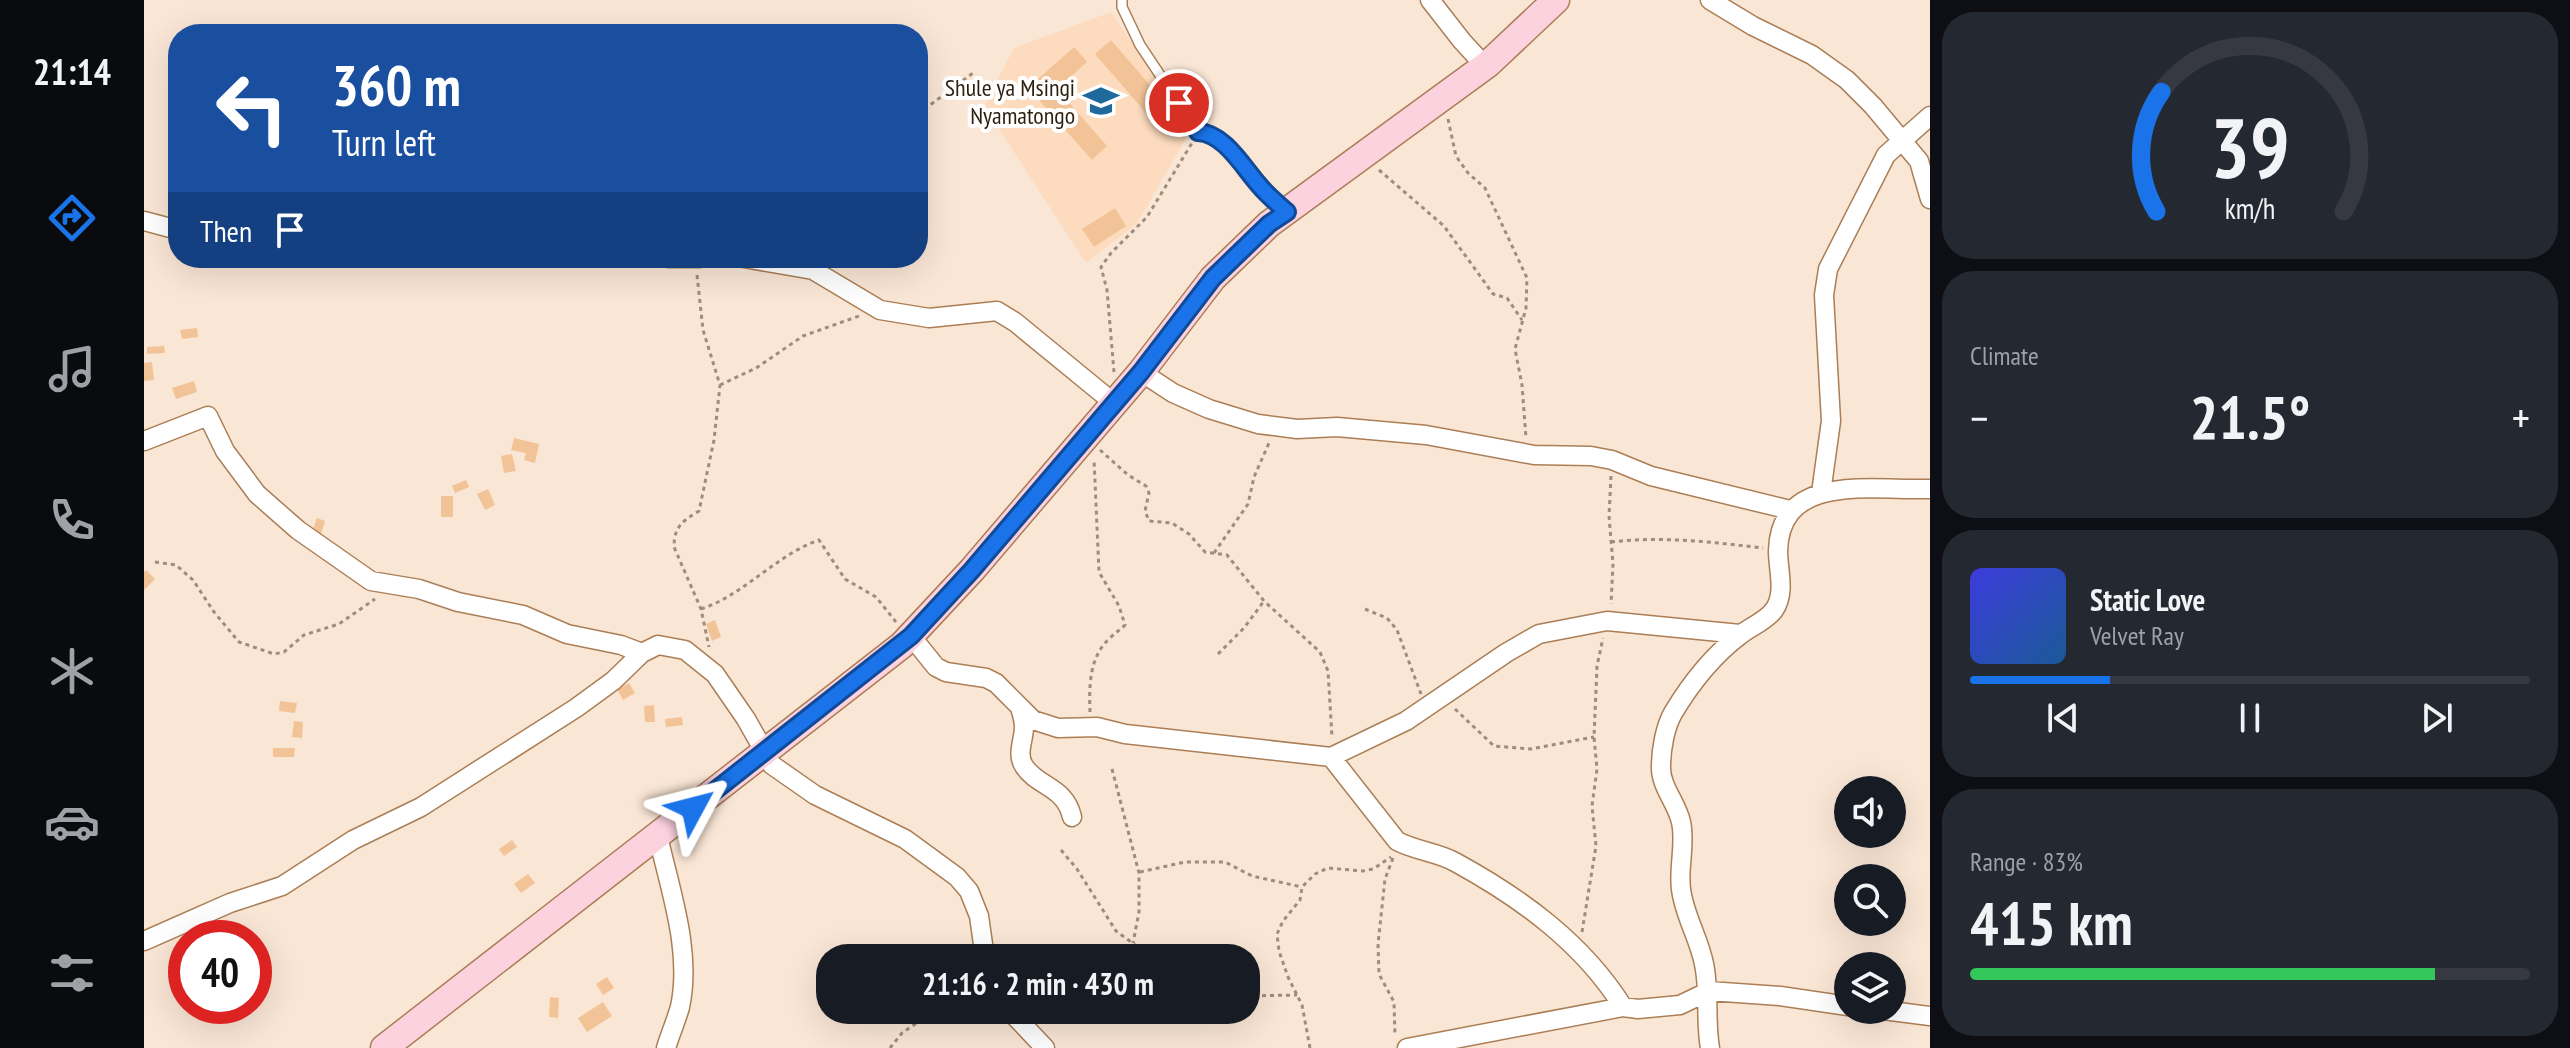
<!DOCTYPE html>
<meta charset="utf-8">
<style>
:root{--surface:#171b24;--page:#242831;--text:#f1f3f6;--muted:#9ea1a6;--line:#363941;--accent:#1a73e8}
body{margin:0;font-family:"PT Sans Narrow",sans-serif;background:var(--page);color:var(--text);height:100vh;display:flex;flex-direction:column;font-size:30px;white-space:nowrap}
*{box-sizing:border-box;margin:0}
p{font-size:26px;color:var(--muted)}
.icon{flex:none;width:44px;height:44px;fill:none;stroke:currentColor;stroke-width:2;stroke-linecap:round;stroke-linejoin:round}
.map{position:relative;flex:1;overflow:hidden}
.side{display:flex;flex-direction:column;gap:12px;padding:12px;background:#0d0f14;width:640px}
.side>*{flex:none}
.guide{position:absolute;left:24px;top:24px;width:760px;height:244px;border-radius:32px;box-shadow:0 8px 32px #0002;background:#1a4fa0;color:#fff;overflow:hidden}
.controls{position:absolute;left:1690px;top:776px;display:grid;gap:16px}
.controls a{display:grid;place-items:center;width:72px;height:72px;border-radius:50%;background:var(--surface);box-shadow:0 8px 32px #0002;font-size:40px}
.speed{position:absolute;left:24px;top:920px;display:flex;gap:16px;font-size:40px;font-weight:700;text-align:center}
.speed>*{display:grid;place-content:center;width:104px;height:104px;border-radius:50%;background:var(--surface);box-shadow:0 8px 32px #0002;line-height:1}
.speed .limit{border:12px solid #d22;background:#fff;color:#111}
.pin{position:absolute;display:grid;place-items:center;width:68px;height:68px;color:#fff;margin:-34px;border:4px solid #fff;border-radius:50%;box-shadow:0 2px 8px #0007}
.me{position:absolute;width:88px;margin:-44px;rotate:52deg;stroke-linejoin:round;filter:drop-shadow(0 0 6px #0008)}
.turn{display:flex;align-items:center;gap:28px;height:168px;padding:0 32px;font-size:36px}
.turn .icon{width:104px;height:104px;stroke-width:2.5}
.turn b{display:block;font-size:56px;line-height:68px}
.then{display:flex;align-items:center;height:76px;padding:0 32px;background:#0003;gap:16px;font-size:30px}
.big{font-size:60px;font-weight:700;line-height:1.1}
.side .tile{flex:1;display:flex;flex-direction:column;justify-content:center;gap:12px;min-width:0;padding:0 28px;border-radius:32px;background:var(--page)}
.side .dial{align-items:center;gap:0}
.dial svg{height:208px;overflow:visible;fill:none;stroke:var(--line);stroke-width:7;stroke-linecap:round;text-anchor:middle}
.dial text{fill:var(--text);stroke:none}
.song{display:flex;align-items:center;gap:24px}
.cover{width:96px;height:96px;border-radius:12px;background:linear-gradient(135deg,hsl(240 70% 55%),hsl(210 70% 35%))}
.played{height:8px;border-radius:4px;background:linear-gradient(90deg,var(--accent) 25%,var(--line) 25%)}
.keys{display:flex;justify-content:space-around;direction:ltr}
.heat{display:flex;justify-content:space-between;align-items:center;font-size:44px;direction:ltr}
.charge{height:12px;border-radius:6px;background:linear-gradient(90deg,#34c759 83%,var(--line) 0)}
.trip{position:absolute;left:672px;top:944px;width:444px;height:80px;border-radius:32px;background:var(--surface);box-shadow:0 8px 32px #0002;font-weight:700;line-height:80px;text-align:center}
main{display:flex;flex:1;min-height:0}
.menu{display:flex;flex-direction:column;width:144px;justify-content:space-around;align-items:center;background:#090b0e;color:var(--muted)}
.menu .icon{width:56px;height:56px}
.menu .active{color:var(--accent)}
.menu b{font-size:36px;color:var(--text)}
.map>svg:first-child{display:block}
.built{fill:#fcdbbe}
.building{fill:#f3c398}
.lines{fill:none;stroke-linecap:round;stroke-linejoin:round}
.lane-casing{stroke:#ab7e55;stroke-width:12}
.street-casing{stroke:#ab7e55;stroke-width:21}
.secondary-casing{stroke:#ab7e55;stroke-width:29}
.path{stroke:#9f8c7b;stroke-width:3;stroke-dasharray:4 4;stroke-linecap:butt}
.lane{stroke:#fff;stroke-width:9}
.street{stroke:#fff;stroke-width:18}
.secondary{stroke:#fcd2df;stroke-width:26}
.route-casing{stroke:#114b97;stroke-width:20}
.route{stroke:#1a73e8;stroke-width:14}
.labels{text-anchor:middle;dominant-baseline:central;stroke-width:8;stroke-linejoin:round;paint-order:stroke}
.poi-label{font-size:24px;fill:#2f1e0d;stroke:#fff;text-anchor:end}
</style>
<main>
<nav class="menu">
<b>21:14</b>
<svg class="icon active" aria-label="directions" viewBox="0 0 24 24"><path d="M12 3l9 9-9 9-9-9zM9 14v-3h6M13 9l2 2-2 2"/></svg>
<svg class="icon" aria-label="music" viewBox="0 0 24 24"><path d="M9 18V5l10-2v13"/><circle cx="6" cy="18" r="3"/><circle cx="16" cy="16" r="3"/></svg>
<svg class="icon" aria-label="phone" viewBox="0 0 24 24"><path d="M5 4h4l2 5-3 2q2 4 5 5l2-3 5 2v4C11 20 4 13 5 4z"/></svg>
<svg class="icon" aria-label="climate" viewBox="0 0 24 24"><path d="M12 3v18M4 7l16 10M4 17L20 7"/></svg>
<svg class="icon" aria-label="car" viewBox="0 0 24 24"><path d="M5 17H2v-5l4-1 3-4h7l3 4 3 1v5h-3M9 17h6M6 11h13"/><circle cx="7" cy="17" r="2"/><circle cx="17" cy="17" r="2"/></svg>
<svg class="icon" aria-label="filters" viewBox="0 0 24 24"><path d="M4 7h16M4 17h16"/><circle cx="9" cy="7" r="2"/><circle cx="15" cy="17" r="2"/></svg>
</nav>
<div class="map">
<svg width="1786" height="1048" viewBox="0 0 1786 1048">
<rect width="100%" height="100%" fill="#fae6d5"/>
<!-- built -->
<path class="built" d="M967,12l80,118 -54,93 -51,40 -102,-157 30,-58z"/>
<!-- building -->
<path class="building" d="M967,40l70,81 -16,14 -70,-81z
M930,47l13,15 -30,27 50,57 -15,14 -64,-72z
M971,208l11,18 -32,21 -12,-18z
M53,328l1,9 -16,2 -2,-9z
M20,346l1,7 -18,1v-7z
M8,362l2,18 -10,1v-18z
M50,381l3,11 -21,7 -4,-11z
M370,438l25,6 -4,19 -11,-3 2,-7 -15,-3z
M368,454l4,17 -12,2 -3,-17z
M322,480l3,7 -14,6 -3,-7z
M344,489l7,16 -10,5 -8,-16z
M297,496h12v21h-12z
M173,518l8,3 -4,13 -9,-2z
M2,570l9,9 -11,11v-18z
M571,620l6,17 -9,4 -6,-17z
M485,683l6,10 -12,7 -6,-11z
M136,701l17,2 -2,10 -16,-2z
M510,705l1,17h-10l-1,-16z
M538,717l1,8 -17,2 -1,-8z
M150,721l9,1 -1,16 -10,-1z
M129,748h22l-1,9h-21z
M368,840l5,7 -13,9 -5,-7z
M384,874l7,9 -14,10 -7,-9z
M463,977l7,11 -11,7 -7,-11z
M406,997l9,1 -1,20 -9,-1z
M459,1002l9,14 -25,16 -9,-14z"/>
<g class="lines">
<!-- lane casing -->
<g class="lane-casing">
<path id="lane" d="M978,0v7l18,38 58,87h10l13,10 63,67"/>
</g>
<!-- street casing -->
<g class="street-casing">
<path id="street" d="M1286,0l32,41 22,24 4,-1
M1566,0l43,26 59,29 35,25 26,26 46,55 11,38
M0,221l34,9
M525,258h31
M600,258l69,12 67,40 49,8 68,-7 18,11 94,77 7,2
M997,372l32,21 36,16 49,15 39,5 40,-2 89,8 108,20 57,1 21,4 39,16 139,34
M0,441l64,-25 17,35 32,43 41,36 73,51 48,8 39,13 65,13 44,19 54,11 21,8
M1677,493l10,-72 -7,-126 4,-26 58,-114 44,-39
M767,636l25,31 10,5 40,6 10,5 37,37 25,8 39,-1 28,7 206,23 75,-36 100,-68 33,-19 68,-13 133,13
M876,708c2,6 4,13 4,19 0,13 -8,27 0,39 13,21 41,20 48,51
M1187,757l66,84c19,10 40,11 58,21 66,36 128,81 168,145
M514,836c12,54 34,115 22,171 -4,14 -10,28 -14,41
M0,941l86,-38 52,-17 71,-46 68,-33 155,-99 37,-27 29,-28 16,-8 27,5 30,24 31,45 26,46 43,30 90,44 52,38 12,14 10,25 6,42
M865,1010l36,38
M1739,1010l47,6
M1263,1048l216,-41 15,2 42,-4 29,-14 71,5 68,10
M1566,1048c-5,-28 0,-56 -6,-84 -5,-26 -20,-49 -23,-75 -3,-22 5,-45 0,-67 -4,-19 -21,-36 -20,-56 0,-16 4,-39 12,-53 18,-30 39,-57 67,-78 10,-8 26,-14 34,-25 12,-17 4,-40 4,-59 2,-80 97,-60 152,-62"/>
</g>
<!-- secondary casing -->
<g class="secondary-casing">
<path id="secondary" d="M240,1048l518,-403 70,-75 169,-198 72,-94 56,-54 219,-160 68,-64"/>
</g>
<!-- path -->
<path class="path" d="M774,114l55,-41
M1304,119l8,37 12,17 17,15 42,90 -1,30 -11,41 7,36 4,53
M1235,170l65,56 49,68 14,4 15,22
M553,275l6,55 17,55 -6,55 -15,71c-16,10 -25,15 -25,36l27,62 8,38
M970,372l-7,-82 -6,-23 10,-14 36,-36 45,-74
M576,385l36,-17 47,-32 56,-20
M956,450l28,25 18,11 3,7 -4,18 4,10 23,2 17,11 16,18 22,3 37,46 56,51 8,19 4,66
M1467,476l-2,40 4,48 -2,40
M1467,542c51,-6 101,0 152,6
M1070,553l34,-49 6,-27 15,-34
M11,562l21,3 17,15 21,32 25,30 35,12 10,-2 20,-17 35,-11 36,-25
M557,609c43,-14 75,-54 118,-69l26,39 31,18 20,25
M1221,609l22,9 10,12 24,64
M1074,654l26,-26 20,-27
M1311,709l39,37 37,3 63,-12
M946,712c-1,-26 -1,-55 20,-74 5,-5 10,-8 15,-13l-6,-19 -20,-34 -5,-113
M968,769l27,104v39l-6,31
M917,850l16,19 39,62 37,27
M1249,858l-8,21 -7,65 1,30 15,28 1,34
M996,872l45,-10h40l27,14 50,11
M1438,932l14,-86 -4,-40 5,-37 -3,-32 3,-71 6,-28
M1102,996l51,-1
M746,1048l12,-15 34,-23
M1166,1048l-8,-43 -14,-28 -9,-26 -2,-17 6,-13 17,-21 2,-13 13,-13 13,-6 35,3 10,-2 18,-12"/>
<!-- lane -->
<use href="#lane" class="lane"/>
<!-- street -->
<use href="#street" class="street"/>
<!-- secondary -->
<use href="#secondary" class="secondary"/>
</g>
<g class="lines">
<!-- route casing -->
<g class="route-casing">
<path id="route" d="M549,808l218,-172 61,-66 169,-198 72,-94 56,-54 18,-12c-10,-9 -20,-17 -28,-27 -16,-18 -35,-52 -61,-53l-19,-29"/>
</g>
<!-- route -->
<use href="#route" class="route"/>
</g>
<!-- icons -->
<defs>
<g id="school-bare" transform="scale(2.76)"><path d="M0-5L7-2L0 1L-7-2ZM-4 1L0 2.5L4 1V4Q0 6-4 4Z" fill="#1e6a9d" stroke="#fff" stroke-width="2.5" paint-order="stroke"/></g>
</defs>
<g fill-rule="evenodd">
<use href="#school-bare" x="957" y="101"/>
</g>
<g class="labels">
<!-- poi labels -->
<g class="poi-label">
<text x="931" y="87">Shule ya Msingi<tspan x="931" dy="28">Nyamatongo</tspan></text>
</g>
</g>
</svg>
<div class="controls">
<a><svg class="icon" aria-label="sound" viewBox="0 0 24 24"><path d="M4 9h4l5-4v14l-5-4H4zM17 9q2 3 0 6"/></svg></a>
<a><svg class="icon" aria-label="search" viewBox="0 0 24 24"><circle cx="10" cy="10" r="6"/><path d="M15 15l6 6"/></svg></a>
<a><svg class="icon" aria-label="layers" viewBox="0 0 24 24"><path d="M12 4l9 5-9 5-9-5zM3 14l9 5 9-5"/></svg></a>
</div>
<div class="speed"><div class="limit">40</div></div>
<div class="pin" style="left:1035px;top:103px;background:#d93025"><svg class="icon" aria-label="arrive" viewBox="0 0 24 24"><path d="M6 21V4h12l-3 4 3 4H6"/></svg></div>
<svg class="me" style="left:549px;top:808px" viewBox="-20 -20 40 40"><path d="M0-17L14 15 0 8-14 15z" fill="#1a73e8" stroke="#fff" stroke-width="4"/></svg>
<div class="trip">21:16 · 2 min · 430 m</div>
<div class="guide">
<div class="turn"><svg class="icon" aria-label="left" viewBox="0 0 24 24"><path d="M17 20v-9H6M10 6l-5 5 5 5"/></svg><div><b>360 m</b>Turn left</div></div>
<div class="then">Then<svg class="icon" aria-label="arrive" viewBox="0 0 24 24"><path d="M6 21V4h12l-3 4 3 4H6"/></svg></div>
</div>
</div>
<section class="side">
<div class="tile dial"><svg viewBox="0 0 100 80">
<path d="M14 69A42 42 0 1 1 86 69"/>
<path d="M14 69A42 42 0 0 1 16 23" stroke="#1a73e8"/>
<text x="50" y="56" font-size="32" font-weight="700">39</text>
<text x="50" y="72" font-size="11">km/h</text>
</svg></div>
<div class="tile"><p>Climate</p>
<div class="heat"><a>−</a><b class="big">21.5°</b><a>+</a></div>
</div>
<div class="tile">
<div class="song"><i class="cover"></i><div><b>Static Love</b><p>Velvet Ray</p></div></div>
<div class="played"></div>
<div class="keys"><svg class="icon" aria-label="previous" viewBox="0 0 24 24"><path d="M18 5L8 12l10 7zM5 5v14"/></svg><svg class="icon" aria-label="pause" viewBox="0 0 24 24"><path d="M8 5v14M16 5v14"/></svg><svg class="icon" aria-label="next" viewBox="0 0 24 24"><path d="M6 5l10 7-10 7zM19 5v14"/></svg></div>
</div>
<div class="tile"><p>Range · 83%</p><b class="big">415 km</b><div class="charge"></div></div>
</section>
</main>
